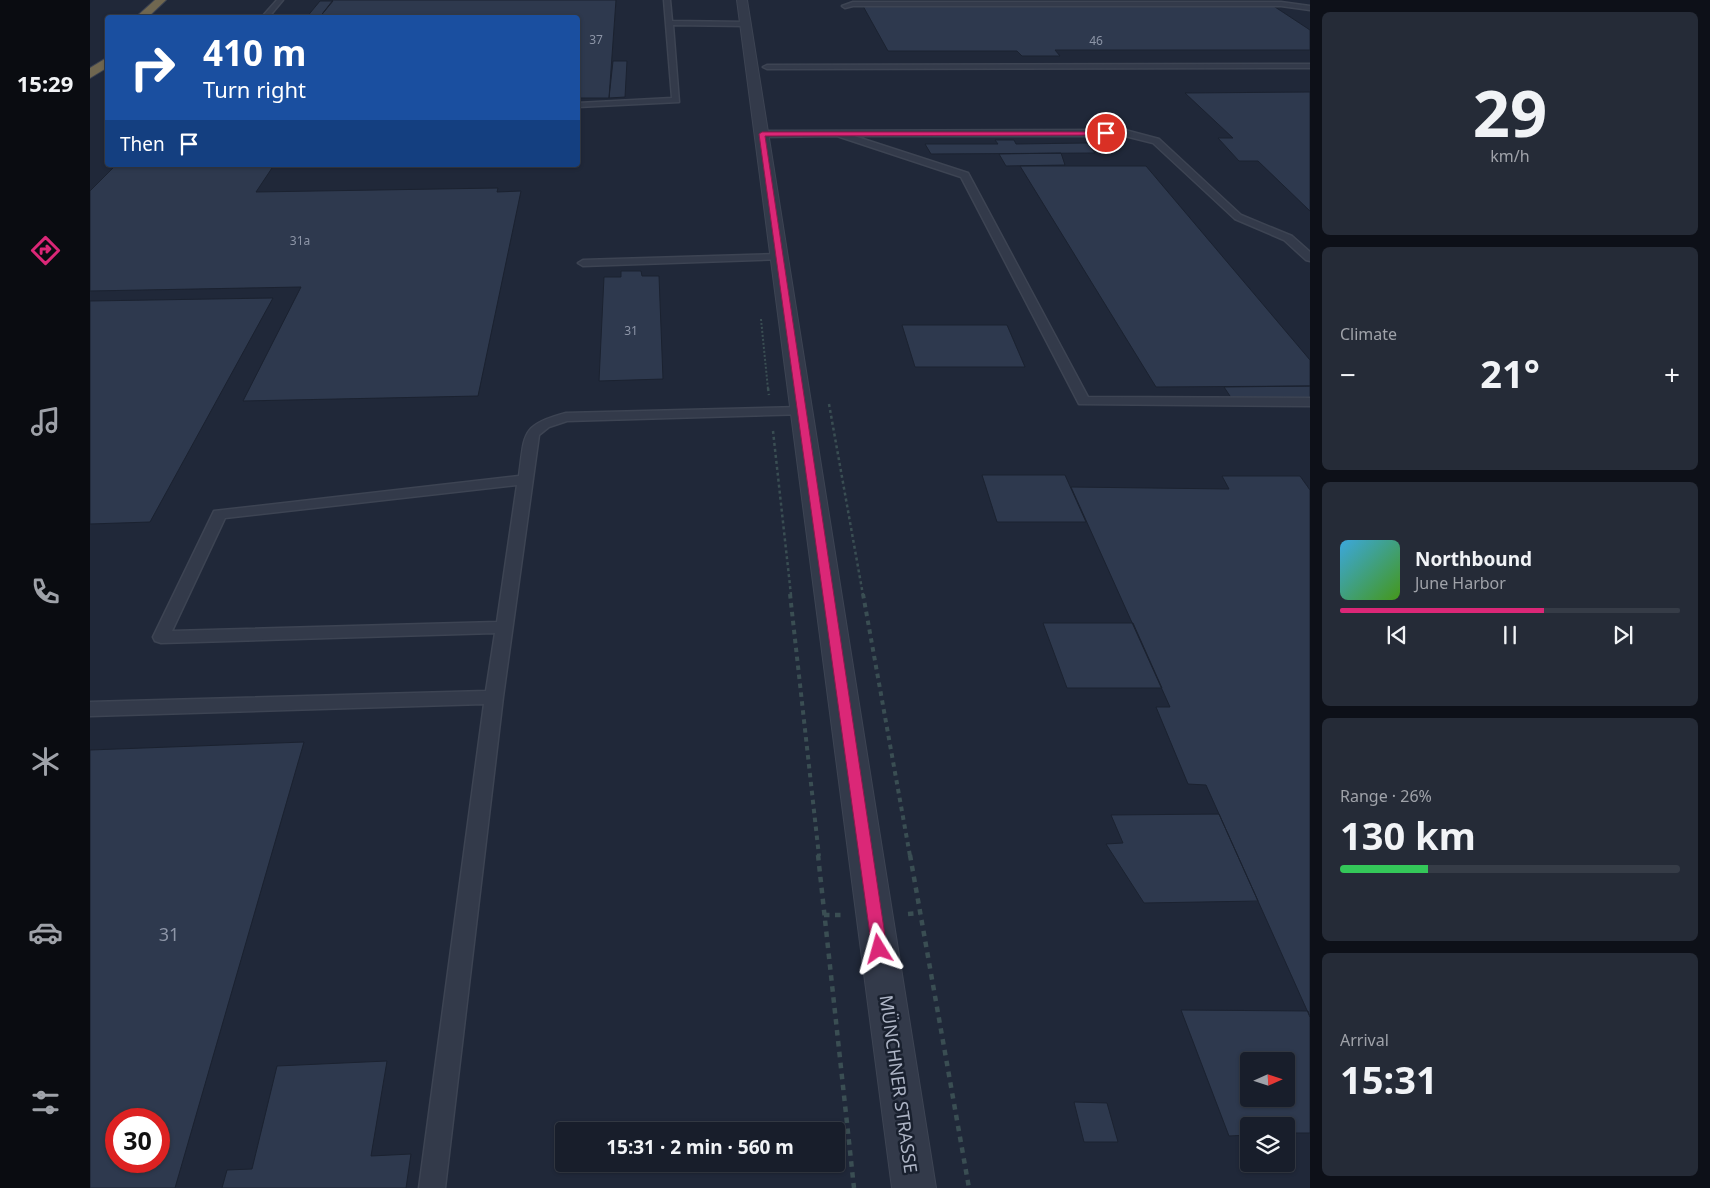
<!DOCTYPE html>
<meta charset="utf-8">
<style>
:root{--surface:#181e2b;--page:#252b37;--text:#f1f3f6;--muted:#9fa2a9;--line:#363c47;--accent:#db2777}
body{margin:0;font-family:"Noto Sans",sans-serif;background:var(--page);color:var(--text);height:100vh;display:flex;flex-direction:column;font-size:19px;white-space:nowrap}
*{box-sizing:border-box;margin:0}
p{font-size:16px;color:var(--muted)}
.icon{flex:none;width:28px;height:28px;fill:none;stroke:currentColor;stroke-width:2;stroke-linecap:round;stroke-linejoin:round}
.map{position:relative;flex:1;overflow:hidden}
.side{display:flex;flex-direction:column;gap:12px;padding:12px;background:#0d1018;width:400px}
.side>*{flex:none}
.banner{position:absolute;left:15px;top:15px;width:475px;height:152px;border-radius:5px;box-shadow:0 1px 4px #0004,0 0 0 1px var(--line);background:#1a4fa0;color:#fff;overflow:hidden}
.needle{width:32px;rotate:87deg}
.fabs{position:absolute;left:1150px;top:1052px;display:grid;gap:10px}
.fabs a{display:grid;place-items:center;width:55px;height:55px;border-radius:5px;background:var(--surface);box-shadow:0 1px 4px #0004,0 0 0 1px var(--line);font-size:25px}
.speed{position:absolute;left:15px;top:1108px;display:flex;gap:10px;font-size:25px;font-weight:700;text-align:center}
.speed>*{display:grid;place-content:center;width:65px;height:65px;border-radius:50%;background:var(--surface);box-shadow:0 1px 4px #0004,0 0 0 1px var(--line);line-height:1}
.speed .limit{border:8px solid #d22;background:#fff;color:#111}
.pin{position:absolute;display:grid;place-items:center;width:42px;height:42px;color:#fff;margin:-21px;border:2px solid #fff;border-radius:50%;box-shadow:0 1px 5px #0007}
.me{position:absolute;width:55px;margin:-28px;rotate:352deg;stroke-linejoin:round;filter:drop-shadow(0 0 4px #0008)}
.turn{display:flex;align-items:center;gap:18px;height:105px;padding:0 15px;font-size:22px}
.turn .icon{width:65px;height:65px;stroke-width:2.5}
.turn b{display:block;font-size:35px;line-height:42px}
.then{display:flex;align-items:center;height:48px;padding:0 15px;background:#0003;gap:10px;font-size:19px}
.big{font-size:38px;font-weight:700;line-height:1.1}
.side .widget{flex:1;display:flex;flex-direction:column;justify-content:center;gap:8px;min-width:0;padding:0 18px;border-radius:8px;background:var(--page)}
.side .dial{align-items:center;gap:0}
.dial b{font-size:65px;line-height:1}
.song{display:flex;align-items:center;gap:15px}
.cover{width:60px;height:60px;border-radius:8px;background:linear-gradient(135deg,hsl(200 70% 55%),hsl(100 70% 35%))}
.played{height:5px;border-radius:2px;background:linear-gradient(90deg,var(--accent) 60%,var(--line) 60%)}
.keys{display:flex;justify-content:space-around;direction:ltr}
.heat{display:flex;justify-content:space-between;align-items:center;font-size:28px;direction:ltr}
.charge{height:8px;border-radius:4px;background:linear-gradient(90deg,#34c759 26%,var(--line) 0)}
.trip{position:absolute;left:465px;top:1122px;width:290px;height:50px;border-radius:5px;background:var(--surface);box-shadow:0 1px 4px #0004,0 0 0 1px var(--line);font-weight:700;line-height:50px;text-align:center}
main{display:flex;flex:1;min-height:0}
.tab-bar{display:flex;flex-direction:column;width:90px;justify-content:space-around;align-items:center;background:#0a0c11;color:var(--muted)}
.tab-bar .icon{width:35px;height:35px}
.tab-bar .active{color:var(--accent)}
.tab-bar b{font-size:22px;color:var(--text)}
.map>svg:first-child{display:block}
.building{fill:#2e394e;stroke:#1b2230;fill-rule:evenodd}
.lines{fill:none;stroke-linecap:round;stroke-linejoin:round}
.service-casing{stroke:#3d4453;stroke-width:3}
.minor-casing{stroke:#3d4453;stroke-width:2}
.motorway-casing{stroke:#3b4251;stroke-width:2}
.path-far3{stroke:#3a4e53;stroke-width:2;stroke-dasharray:2 2;stroke-linecap:butt}
.path-far2{stroke:#3a4e53;stroke-width:2.5;stroke-dasharray:3 3;stroke-linecap:butt}
.path-far1{stroke:#3a4e53;stroke-width:4;stroke-dasharray:4.5 4.5;stroke-linecap:butt}
.path{stroke:#3a4e53;stroke-width:4.5;stroke-dasharray:5.5 5.5;stroke-linecap:butt}
.service{fill:#333a4a;fill-rule:evenodd}
.minor{fill:#333a4a;fill-rule:evenodd}
.motorway{fill:#706750;fill-rule:evenodd}
.route{fill:#db2777;stroke:#8e194d}
.labels{text-anchor:middle;dominant-baseline:central;stroke-width:5;stroke-linejoin:round;paint-order:stroke}
.far-number-label{font-size:12px;fill:#8d95a7}
.near-number-label{font-size:18px;fill:#8d95a7}
.street-label{font-size:18px;fill:#aeb5c6;stroke:#19202e}
</style>
<main>
<nav class="tab-bar">
<b>15:29</b>
<svg class="icon active" aria-label="directions" viewBox="0 0 24 24"><path d="M12 3l9 9-9 9-9-9zM9 14v-3h6M13 9l2 2-2 2"/></svg>
<svg class="icon" aria-label="music" viewBox="0 0 24 24"><path d="M9 18V5l10-2v13"/><circle cx="6" cy="18" r="3"/><circle cx="16" cy="16" r="3"/></svg>
<svg class="icon" aria-label="phone" viewBox="0 0 24 24"><path d="M5 4h4l2 5-3 2q2 4 5 5l2-3 5 2v4C11 20 4 13 5 4z"/></svg>
<svg class="icon" aria-label="climate" viewBox="0 0 24 24"><path d="M12 3v18M4 7l16 10M4 17L20 7"/></svg>
<svg class="icon" aria-label="car" viewBox="0 0 24 24"><path d="M5 17H2v-5l4-1 3-4h7l3 4 3 1v5h-3M9 17h6M6 11h13"/><circle cx="7" cy="17" r="2"/><circle cx="17" cy="17" r="2"/></svg>
<svg class="icon" aria-label="filters" viewBox="0 0 24 24"><path d="M4 7h16M4 17h16"/><circle cx="9" cy="7" r="2"/><circle cx="15" cy="17" r="2"/></svg>
</nav>
<div class="map">
<svg width="1220" height="1188" viewBox="0 0 1220 1188">
<rect width="100%" height="100%" fill="#202839"/>
<!-- building -->
<path class="building" d="M243,0h283l-7,98h-31v-80h-259z
M230,1h13l-14,17h-13z
M1182,5l38,25v20h-255l5,6h-38l-5,-5h-129l-25,-45z
M523,61h14l-2,36 -16,1z
M1220,92v119l-52,-50h-19l-21,-23h15l-48,-45z
M905,140h19l2,4 71,-1 8,10 -164,1 -6,-10h73z
M971,153l4,12 -59,1 -7,-12z
M26,165h158l-18,27 242,-4 -1,4 24,-1 -43,205 -235,5 58,-114 -211,4v-100z
M930,166h126l164,194v26l-154,1z
M531,271h20l1,5h17l4,103 -64,2 5,-104h17z
M183,298l-123,224 -60,2v-223z
M812,325h105l18,42h-110z
M1220,386v12l-78,1 -8,-12z
M892,475h83l21,47h-89z
M1132,476h78l10,14v527l-104,-232 -18,-1 -32,-77h14l-99,-220 158,2z
M953,623h90l29,65h-95z
M214,742l-129,446h-85v-438zM26,1119h43v42h-43z
M1129,814l39,87 -114,2 -38,-59 17,-1 -12,-28z
M1091,1010l127,1 2,6v116h-24v-7h-37v9l-20,1zM1159,1061h37v38h-37z
M297,1061l-16,95 40,-2 -5,34h-184l5,-18 25,-1 25,-103z
M984,1102l33,1 11,39h-34z"/>
<g class="lines">
<!-- service casing -->
<g class="service-casing">
<path id="service" d="M187,0h6l-15,18h-7z
M574,0h6l2,21 74,1 3,2 -3,2 -73,-1 6,77 -101,5v-4l94,-5z
M763,2h428l29,4v4l-29,-4h-428l-8,2 -3,-2z
M1220,64v4l-543,1 -4,-2 4,-2z
M1035,130l34,9 82,76 51,21 18,16v9l-4,-1 -22,-20 -49,-21 -82,-76 -28,-7h-271l114,37 120,224 222,1v8l-231,-2 -118,-227 -124,-41 -75,1 -4,-3 4,-3z
M690,254l5,3 -1,2 -201,7 -5,-3 5,-3z
M712,407l5,1 2,3 -2,3 -240,7 -18,6 -10,8 -36,262 -58,491h-26l65,-484 -394,12v-14l396,-11 9,-58 -334,10 -6,-2 -2,-4 61,-126 305,-35c6,-42 1,-51 47,-63zM427,485l-20,137 -325,9 53,-113z"/>
</g>
<!-- minor casing -->
<g class="minor-casing">
<path id="minor" d="M647,0h10l189,1188h-44z"/>
</g>
<!-- motorway casing -->
<g class="motorway-casing">
<path id="motorway" d="M65,0h11l-19,18h-12z
M18,57v10l-18,11v-10z"/>
</g>
<!-- path-far3 -->
<path class="path-far3" d="M671,319l7,70"/>
<!-- path-far2 -->
<path class="path-far2" d="M678,388l1,7
M739,404l34,191
M683,431l18,164"/>
<!-- path-far1 -->
<path class="path-far1" d="M700,594l29,262
M773,594l47,262"/>
<!-- path -->
<path class="path" d="M728,855l36,333
M820,855l59,333
M818,914l12,-1
M734,915h17"/>
<!-- service -->
<use href="#service" class="service"/>
<!-- minor -->
<use href="#minor" class="minor"/>
<!-- motorway -->
<use href="#motorway" class="motorway"/>
</g>
<!-- route -->
<path class="route" d="M672,132h344l3,1 -3,2 -341,1 122,813 -2,5 -6,2 -5,-2 -2,-5 -113,-815z"/>
<g class="labels">
<!-- far-number labels -->
<g class="far-number-label">
<text x="506" y="39">37</text>
<text x="1006" y="40">46</text>
<text x="210" y="240">31a</text>
<text x="541" y="330">31</text>
</g>
<!-- near-number labels -->
<g class="near-number-label">
<text x="79" y="934">31</text>
</g>
<!-- street labels -->
<g class="street-label">
<text transform="translate(809 1084) rotate(82)">MÜNCHNER STRASSE</text>
</g>
</g>
</svg>
<div class="fabs">
<a><svg class="needle" viewBox="-14 -14 28 28"><path d="M0-13l5 13h-10z" fill="#e53935"/><path d="M0 13l5-13h-10z" fill="#9fa2a9"/></svg></a>
<a><svg class="icon" aria-label="layers" viewBox="0 0 24 24"><path d="M12 4l9 5-9 5-9-5zM3 14l9 5 9-5"/></svg></a>
</div>
<div class="speed"><div class="limit">30</div></div>
<div class="pin" style="left:1016px;top:133px;background:#d93025"><svg class="icon" aria-label="arrive" viewBox="0 0 24 24"><path d="M6 21V4h12l-3 4 3 4H6"/></svg></div>
<svg class="me" style="left:789px;top:949px" viewBox="-20 -20 40 40"><path d="M0-17L14 15 0 8-14 15z" fill="#db2777" stroke="#fff" stroke-width="4"/></svg>
<div class="trip">15:31 · 2 min · 560 m</div>
<div class="banner">
<div class="turn"><svg class="icon" aria-label="right" viewBox="0 0 24 24"><path d="M7 20v-9h11M14 6l5 5-5 5"/></svg><div><b>410 m</b>Turn right</div></div>
<div class="then">Then<svg class="icon" aria-label="arrive" viewBox="0 0 24 24"><path d="M6 21V4h12l-3 4 3 4H6"/></svg></div>
</div>
</div>
<section class="side">
<div class="widget dial"><b>29</b><p>km/h</p></div>
<div class="widget"><p>Climate</p>
<div class="heat"><a>−</a><b class="big">21°</b><a>+</a></div>
</div>
<div class="widget">
<div class="song"><i class="cover"></i><div><b>Northbound</b><p>June Harbor</p></div></div>
<div class="played"></div>
<div class="keys"><svg class="icon" aria-label="previous" viewBox="0 0 24 24"><path d="M18 5L8 12l10 7zM5 5v14"/></svg><svg class="icon" aria-label="pause" viewBox="0 0 24 24"><path d="M8 5v14M16 5v14"/></svg><svg class="icon" aria-label="next" viewBox="0 0 24 24"><path d="M6 5l10 7-10 7zM19 5v14"/></svg></div>
</div>
<div class="widget"><p>Range · 26%</p><b class="big">130 km</b><div class="charge"></div></div>
<div class="widget"><p>Arrival</p><b class="big">15:31</b></div>
</section>
</main>
